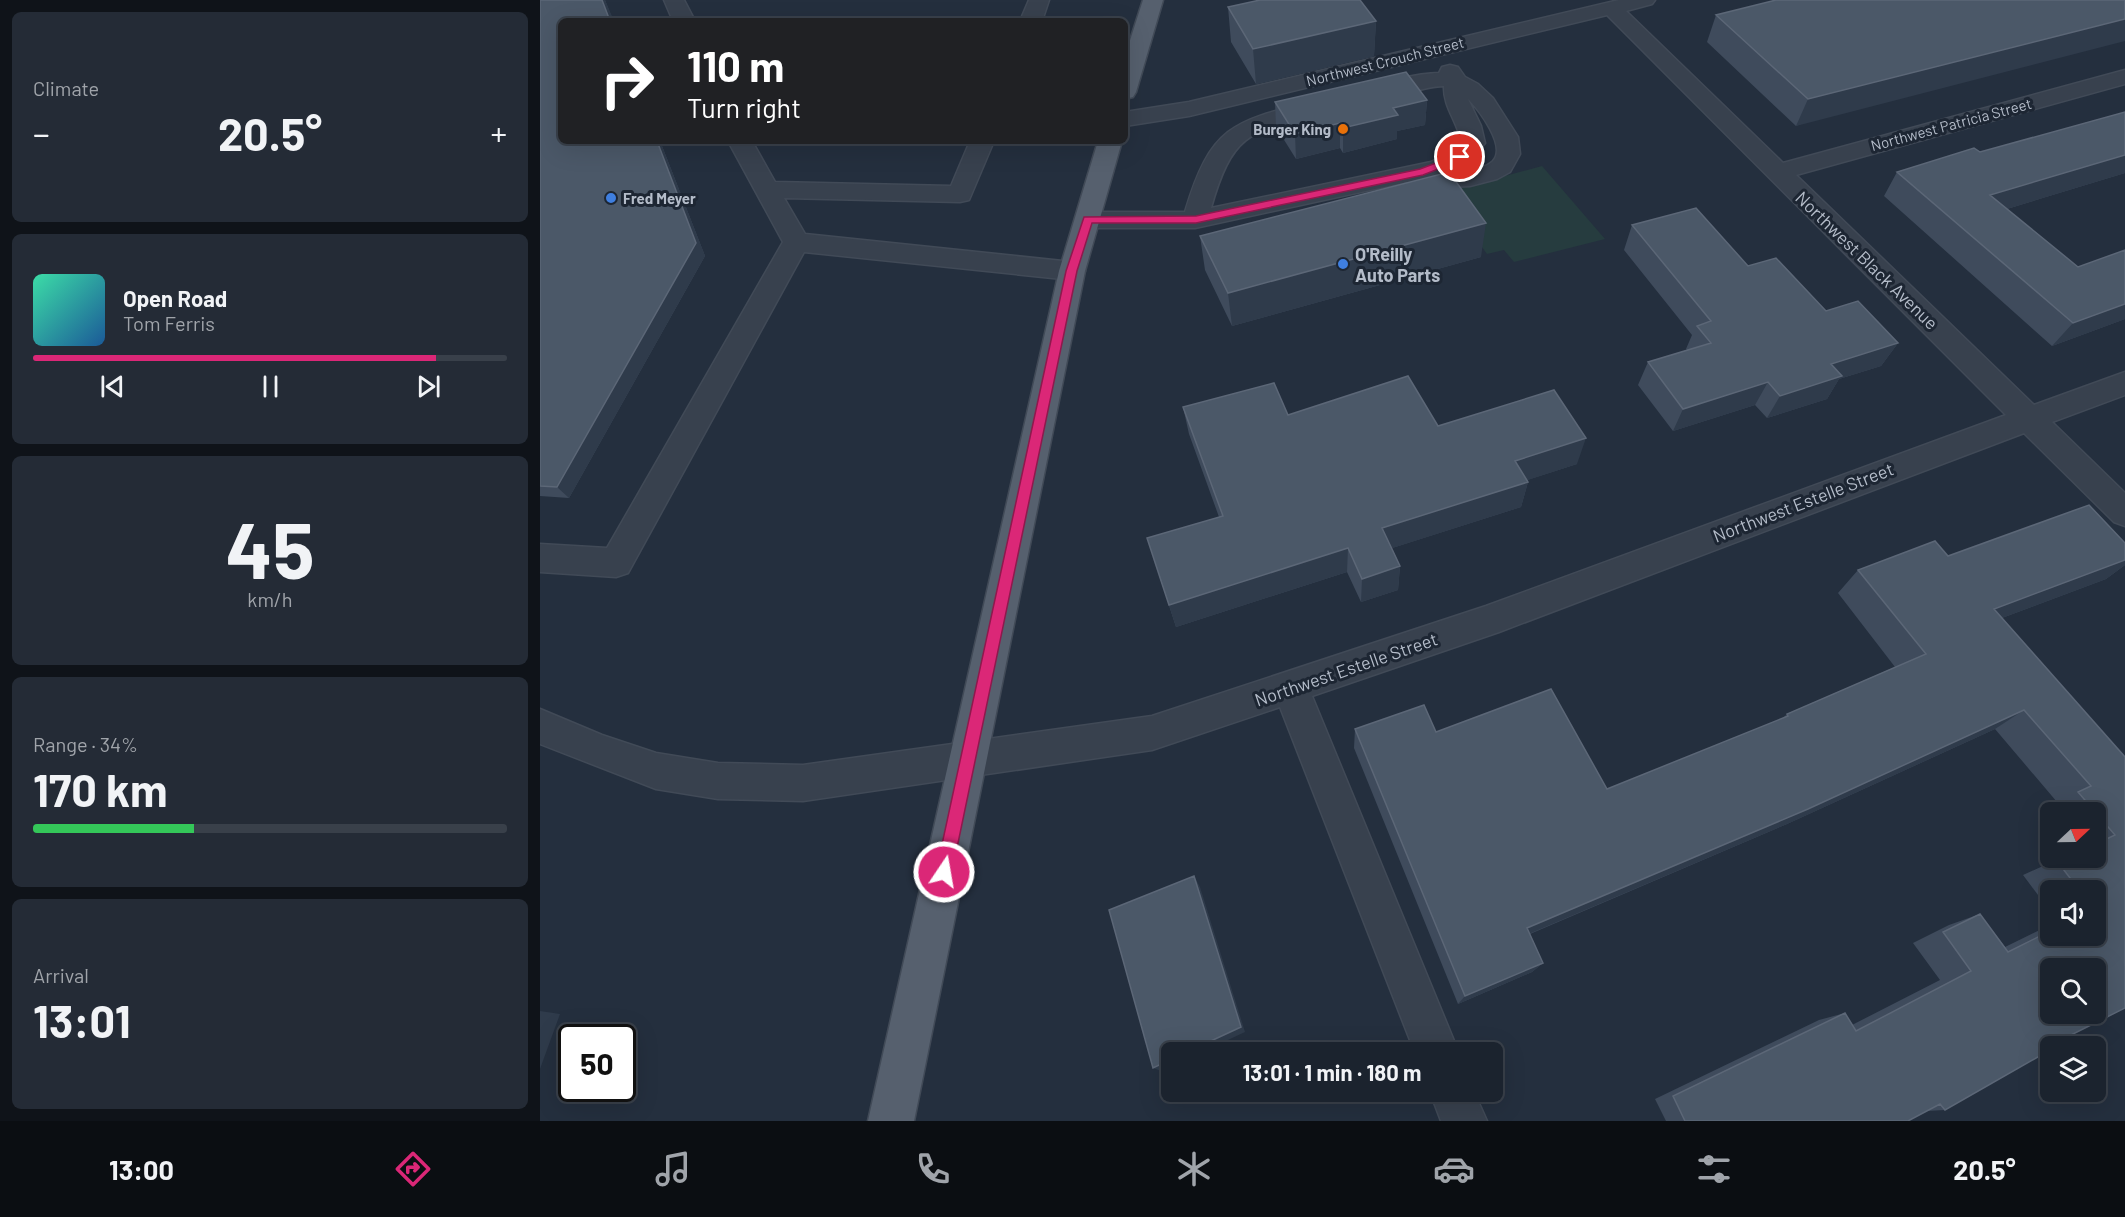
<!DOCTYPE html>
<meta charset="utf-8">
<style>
:root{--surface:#1b232e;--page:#242b36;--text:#f1f3f6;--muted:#a0a4aa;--line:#39404a;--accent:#db2777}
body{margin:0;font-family:Barlow,sans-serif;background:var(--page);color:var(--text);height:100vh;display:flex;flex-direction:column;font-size:22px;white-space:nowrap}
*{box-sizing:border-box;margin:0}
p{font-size:20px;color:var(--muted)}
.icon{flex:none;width:33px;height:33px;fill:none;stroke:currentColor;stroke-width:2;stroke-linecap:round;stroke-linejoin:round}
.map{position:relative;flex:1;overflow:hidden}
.drawer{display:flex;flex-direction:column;gap:12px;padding:12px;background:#0f1319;width:540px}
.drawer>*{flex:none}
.hud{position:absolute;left:18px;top:18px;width:570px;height:126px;border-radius:9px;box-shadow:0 6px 24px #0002,0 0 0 2px var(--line);background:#202124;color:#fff;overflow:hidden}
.needle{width:39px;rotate:68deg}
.fabs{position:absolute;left:1500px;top:802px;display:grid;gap:12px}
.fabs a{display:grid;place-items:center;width:66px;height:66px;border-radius:9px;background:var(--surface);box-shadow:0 6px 24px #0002,0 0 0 2px var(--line);font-size:30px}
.speed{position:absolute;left:18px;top:1024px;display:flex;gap:12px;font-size:30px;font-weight:700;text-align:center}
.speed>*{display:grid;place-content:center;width:78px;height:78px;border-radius:50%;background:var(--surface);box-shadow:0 6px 24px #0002,0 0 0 2px var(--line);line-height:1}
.speed .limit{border:3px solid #111;border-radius:9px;background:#fff;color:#111}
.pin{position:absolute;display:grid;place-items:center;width:51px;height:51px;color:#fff;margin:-26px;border:3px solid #fff;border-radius:50%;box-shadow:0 2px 6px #0007}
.me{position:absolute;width:66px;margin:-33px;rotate:12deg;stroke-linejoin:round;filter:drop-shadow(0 0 4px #0008)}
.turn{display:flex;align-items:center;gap:21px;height:126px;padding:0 30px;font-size:27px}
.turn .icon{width:78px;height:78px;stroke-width:2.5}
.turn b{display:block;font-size:42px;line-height:51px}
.big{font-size:45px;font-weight:700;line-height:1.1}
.drawer .widget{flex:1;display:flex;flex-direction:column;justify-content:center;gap:9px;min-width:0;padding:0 21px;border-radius:9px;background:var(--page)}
.drawer .dial{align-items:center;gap:0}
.dial b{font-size:78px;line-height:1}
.song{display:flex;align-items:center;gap:18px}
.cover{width:72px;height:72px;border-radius:9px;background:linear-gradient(135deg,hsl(160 70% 55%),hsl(210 70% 35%))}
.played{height:6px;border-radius:3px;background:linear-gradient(90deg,var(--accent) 85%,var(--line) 85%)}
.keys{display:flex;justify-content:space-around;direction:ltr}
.heat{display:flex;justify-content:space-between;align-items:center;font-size:33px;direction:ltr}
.charge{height:9px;border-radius:4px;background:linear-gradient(90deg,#34c759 34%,var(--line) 0)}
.trip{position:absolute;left:621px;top:1042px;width:342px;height:60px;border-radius:9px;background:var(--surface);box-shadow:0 6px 24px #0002,0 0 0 2px var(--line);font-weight:700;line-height:60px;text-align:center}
.tab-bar{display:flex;height:96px;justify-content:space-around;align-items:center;background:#0b0e12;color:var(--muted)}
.tab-bar .icon{width:42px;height:42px}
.tab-bar .current{color:var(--accent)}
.tab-bar b{font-size:27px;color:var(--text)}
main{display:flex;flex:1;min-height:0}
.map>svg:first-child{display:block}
.green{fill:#263c3f}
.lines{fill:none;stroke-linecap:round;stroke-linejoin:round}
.minor-casing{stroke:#414a57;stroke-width:3}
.major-casing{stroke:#414a57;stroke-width:3}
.minor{fill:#38414e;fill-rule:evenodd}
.major{fill:#56606e;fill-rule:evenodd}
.wall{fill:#3f4b5c}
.shaded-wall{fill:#2f3b4b}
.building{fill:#4b5868;stroke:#5c6777;stroke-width:1.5;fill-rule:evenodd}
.route{fill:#db2777;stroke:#8e194d;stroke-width:1.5}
.food-dot{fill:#e8710a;stroke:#1d2633;stroke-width:2}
.shop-dot{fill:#3f7fe0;stroke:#1d2633;stroke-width:2}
.labels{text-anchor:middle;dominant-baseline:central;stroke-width:6;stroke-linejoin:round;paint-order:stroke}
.far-street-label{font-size:15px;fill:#b4bcc9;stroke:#1d2633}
.far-poi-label{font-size:15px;font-weight:bold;fill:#b4bcc9;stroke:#1d2633;text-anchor:end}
.poi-label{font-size:18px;font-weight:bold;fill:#b4bcc9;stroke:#1d2633;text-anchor:start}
.street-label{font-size:18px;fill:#b4bcc9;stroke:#1d2633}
</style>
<main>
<section class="drawer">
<div class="widget"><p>Climate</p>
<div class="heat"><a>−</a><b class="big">20.5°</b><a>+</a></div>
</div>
<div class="widget">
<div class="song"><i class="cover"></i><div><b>Open Road</b><p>Tom Ferris</p></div></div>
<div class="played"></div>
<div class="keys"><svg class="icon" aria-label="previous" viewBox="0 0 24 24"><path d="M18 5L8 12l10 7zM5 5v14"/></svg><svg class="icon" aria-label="pause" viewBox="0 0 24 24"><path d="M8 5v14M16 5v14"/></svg><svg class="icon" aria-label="next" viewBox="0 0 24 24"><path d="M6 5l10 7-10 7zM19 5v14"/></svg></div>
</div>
<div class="widget dial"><b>45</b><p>km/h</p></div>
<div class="widget"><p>Range · 34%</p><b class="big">170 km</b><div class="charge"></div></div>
<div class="widget"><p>Arrival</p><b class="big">13:01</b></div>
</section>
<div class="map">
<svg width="1585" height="1121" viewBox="0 0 1585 1121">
<rect width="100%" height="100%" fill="#242f3e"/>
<!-- green -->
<path class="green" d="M1002,166l63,73 -91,23 -10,-12 -17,4 -44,-61z"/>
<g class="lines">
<!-- minor casing -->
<g class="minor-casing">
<path id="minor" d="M124,0h20l11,21h-22z
M489,0h20l-7,21h-22z
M1079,0h36l-3,4 -26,7 157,152 342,-93v14l-329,91 238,230 91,-33v23l-73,27 73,71v33l-11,-4 -90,-89 -525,199 -187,64 147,357h-44l-135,-346 -128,43 -349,51 -85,-2 -62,-10 -116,-45v-35l62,26 54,18 62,10 85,2 349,-49 334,-110 520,-191 -399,-400 -418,101 -64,10v-14l64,-10z
M910,65l8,2 7,10 13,7 15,14 25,39 2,17 -10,18 -13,7 -27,7 -21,1 -42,-5 -212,46h-107l-9,-2 -4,-6 4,-6 9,-2h97c26,-88 49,-91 133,-112l8,2 4,5 -4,5c-74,19 -93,18 -115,96l220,-46 20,-10 10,-10c-3,-20 -18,-35 -17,-56 -25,0 -59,18 -80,13l-3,-5c8,-12 63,-21 78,-21l3,-6zM928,99c11,11 39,47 25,62 -10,10 -28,9 -41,10l17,-9 16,-19 -4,-17z
M188,141h24l23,41 176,4 19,-45h24l-25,59 -9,2 -176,-4 21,36 267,28 9,3 4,6 -4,6 -9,3 -268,-28 -176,321 -12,4 -76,-5v-28l67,4 176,-306z
M890,1092h44l13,29h-46z"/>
</g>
<!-- major casing -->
<g class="major-casing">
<path id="major" d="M603,0h20l-27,92 -3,5 -8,2v-43z
M558,141h24l-37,130 -171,850h-46l191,-850z"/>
</g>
<!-- minor -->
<use href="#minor" class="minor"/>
<!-- major -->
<use href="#major" class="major"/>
</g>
<!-- wall -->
<path class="wall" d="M0,0h65l100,256 -136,242 -29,-2z
M1585,0l-329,126 -89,-84 9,-27z
M688,7l148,14 -2,35 -118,28 -25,-42z
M887,100l-2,25 -28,6v8l-54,14 -3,-5 -44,11 -20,-32 -1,-25z
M1585,112v61l-118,36 71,58 47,-17v69l-73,27 -168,-150 13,-24 83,-20z
M1092,225l116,41 78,45 72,32 -17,23 -42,13 -12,20 -60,19 -12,-13 -82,26 -35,-46 10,-23 39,-12 -1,-1 6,-14 -68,-85z
M660,236l281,21 -249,69 -27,-56z
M643,407l255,19 139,38 -50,16 1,2 -7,25 -129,41 8,18 -2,24 -37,12 -14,-30 -171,55 -29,-89 72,-21 -30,-83z
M1585,543v22l-19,14 -104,39 123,139v251l-54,27 -126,75 -19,1 -18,10h-242l-11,-22 164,-79 26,-7 7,12 88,-45 -27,-37 36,-18 31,-11 25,33 45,-22v11h46v-45h-46v20l-27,-36 38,-17h35v-45h-46v2l-5,-7 12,-6 -62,-73 -208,95 -257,110 13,29 -11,9 -74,32 -104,-256 1,-19 81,3 171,57 175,-70 5,-5 108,-47 -57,-74 20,-23 90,-14z"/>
<!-- shaded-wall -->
<path class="shaded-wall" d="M62,0h3l9,21h-4z
M1585,19v22l-329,85 12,-27z
M836,21l-2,35 -118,28 -3,-35z
M887,100l-2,25 -28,6v8l-54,14v-25l50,-20z
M800,123v25l-44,11 -1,-25z
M117,141h3l45,115 -136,242 -12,-11z
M1585,155v18l-151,46 16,-24z
M946,223l-5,34 -249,69 -4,-33z
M1585,304v15l-73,27 21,-23z
M1358,343l-17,23 -42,13 -12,20 -60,19 13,-22 51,-32z
M1228,382l-13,23 -82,26 10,-22z
M1046,438l-9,26 -68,22 6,-25z
M988,482l-7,25 -141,45 2,-24z
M808,548l-1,24 -171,55 -7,-22z
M1585,560v5l-19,14 -139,52 27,-22z
M860,566l-2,24 -37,12 1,-23z
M1484,710l-29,19 -208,95 -270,115 10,-11z
M654,876l6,11 45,145 -45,21h-15z
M1003,963l-11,9 -74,32 7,-8z
M0,1011l20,3 -20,55z
M632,1059v7l-11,5 -8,-3z"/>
<!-- building -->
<path class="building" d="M0,0h62l8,21h-49v120h96l39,102 -139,244 -17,-1z
M720,0h100l16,21 -123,28 -25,-42z
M1236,0h349v19l-317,80 -92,-84z
M866,72l21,28 -34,8 5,7 -55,13 -3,-5 -45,11 -20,-32z
M1585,112v43l-135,40 88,72 47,-17v54l-52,19 -176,-151 77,-24 6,4z
M909,172l37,51 -258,70 -28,-57z
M1156,208l52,58 28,-8 50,53 32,-10 40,42 -67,21 11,12 -62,20 -12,-14 -85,27 -35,-47 63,-19 -14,-17 14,-5 -79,-96z
M868,376l30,50 116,-36 32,48 -71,23 13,21 -146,46 18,38 -38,13 -14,-31 -179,57 -22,-67 76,-22 -40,-109 91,-24 14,32z
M1549,505l36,38v17l-131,49 131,148v251l-54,27 2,2 -18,10h-5v3l-105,60 -5,-6 -32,17h-223l-12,-25 172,-83 11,18 115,-60 -28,-39 37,-18 28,38 42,-21v5h46v-45h-16l-23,-30 8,-3h31v-14l19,-9 -37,-43 13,-6 -67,-76 -216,99 -281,119 16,35 -78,33 -110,-267 69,-24 12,27 115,-43 56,100 181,-73 -1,-2 139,-60 -68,-84 77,-29 13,15zM1510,969h46v45h-46z
M654,876l47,151 -56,26h-13v6l-19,9 -44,-158z"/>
<!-- route -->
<path class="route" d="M920,154l5,3 -1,2 -41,16 -227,48h-104l-15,48 -125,601 -2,6 -6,2 -6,-2 -2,-6 130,-601 18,-54 112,-1 224,-47z"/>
<!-- markers -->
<circle class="food-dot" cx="803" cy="129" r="6"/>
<g class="shop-dot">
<circle cx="71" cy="198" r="6"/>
<circle cx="803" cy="264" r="6"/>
</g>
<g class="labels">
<!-- far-street labels -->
<g class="far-street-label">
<text transform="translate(845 61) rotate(-14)">Northwest Crouch Street</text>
<text transform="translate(1411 124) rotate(-15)">Northwest Patricia Street</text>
</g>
<!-- far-poi labels -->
<g class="far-poi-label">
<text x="791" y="129">Burger King</text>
<text x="83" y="198" text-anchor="start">Fred Meyer</text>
</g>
<!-- poi labels -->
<g class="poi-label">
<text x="815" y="254">O'Reilly<tspan x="815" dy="21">Auto Parts</tspan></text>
</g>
<!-- street labels -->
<g class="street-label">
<text transform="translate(1327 260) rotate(44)">Northwest Black Avenue</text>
<text transform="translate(1263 502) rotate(-21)">Northwest Estelle Street</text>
<text transform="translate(806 669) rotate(-19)">Northwest Estelle Street</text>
</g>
</g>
</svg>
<div class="fabs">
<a><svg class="needle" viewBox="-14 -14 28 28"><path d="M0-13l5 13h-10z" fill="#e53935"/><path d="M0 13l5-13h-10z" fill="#a0a4aa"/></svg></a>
<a><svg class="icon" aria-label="sound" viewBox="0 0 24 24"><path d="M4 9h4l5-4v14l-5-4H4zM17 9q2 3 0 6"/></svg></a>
<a><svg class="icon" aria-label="search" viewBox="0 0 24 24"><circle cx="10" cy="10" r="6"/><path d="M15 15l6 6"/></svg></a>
<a><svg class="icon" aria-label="layers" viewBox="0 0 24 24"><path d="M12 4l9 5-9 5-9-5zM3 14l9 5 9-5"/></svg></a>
</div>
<div class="speed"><div class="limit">50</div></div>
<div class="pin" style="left:920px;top:157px;background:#d93025"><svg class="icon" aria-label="arrive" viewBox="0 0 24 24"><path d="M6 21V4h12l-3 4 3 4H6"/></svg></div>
<svg class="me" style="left:404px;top:872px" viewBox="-20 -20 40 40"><circle r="17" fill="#db2777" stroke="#fff" stroke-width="3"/><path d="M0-11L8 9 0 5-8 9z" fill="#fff"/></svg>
<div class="trip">13:01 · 1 min · 180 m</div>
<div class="hud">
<div class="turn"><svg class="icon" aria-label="right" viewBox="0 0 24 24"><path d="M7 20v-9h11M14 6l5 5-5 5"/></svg><div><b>110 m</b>Turn right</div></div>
</div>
</div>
</main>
<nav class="tab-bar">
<b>13:00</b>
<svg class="icon current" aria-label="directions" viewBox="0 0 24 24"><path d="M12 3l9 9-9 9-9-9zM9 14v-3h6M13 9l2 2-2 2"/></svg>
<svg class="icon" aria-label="music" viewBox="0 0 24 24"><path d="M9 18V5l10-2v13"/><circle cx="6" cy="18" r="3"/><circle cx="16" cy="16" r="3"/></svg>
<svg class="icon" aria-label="phone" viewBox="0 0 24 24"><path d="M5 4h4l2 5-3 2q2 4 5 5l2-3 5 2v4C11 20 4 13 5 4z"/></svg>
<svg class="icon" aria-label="climate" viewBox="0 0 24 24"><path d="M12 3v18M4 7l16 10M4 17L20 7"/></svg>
<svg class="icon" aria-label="car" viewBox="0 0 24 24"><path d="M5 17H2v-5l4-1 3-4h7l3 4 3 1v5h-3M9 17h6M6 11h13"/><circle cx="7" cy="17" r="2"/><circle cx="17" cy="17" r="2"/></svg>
<svg class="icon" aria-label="filters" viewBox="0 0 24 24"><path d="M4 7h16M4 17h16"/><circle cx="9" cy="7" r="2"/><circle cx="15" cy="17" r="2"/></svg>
<b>20.5°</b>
</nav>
